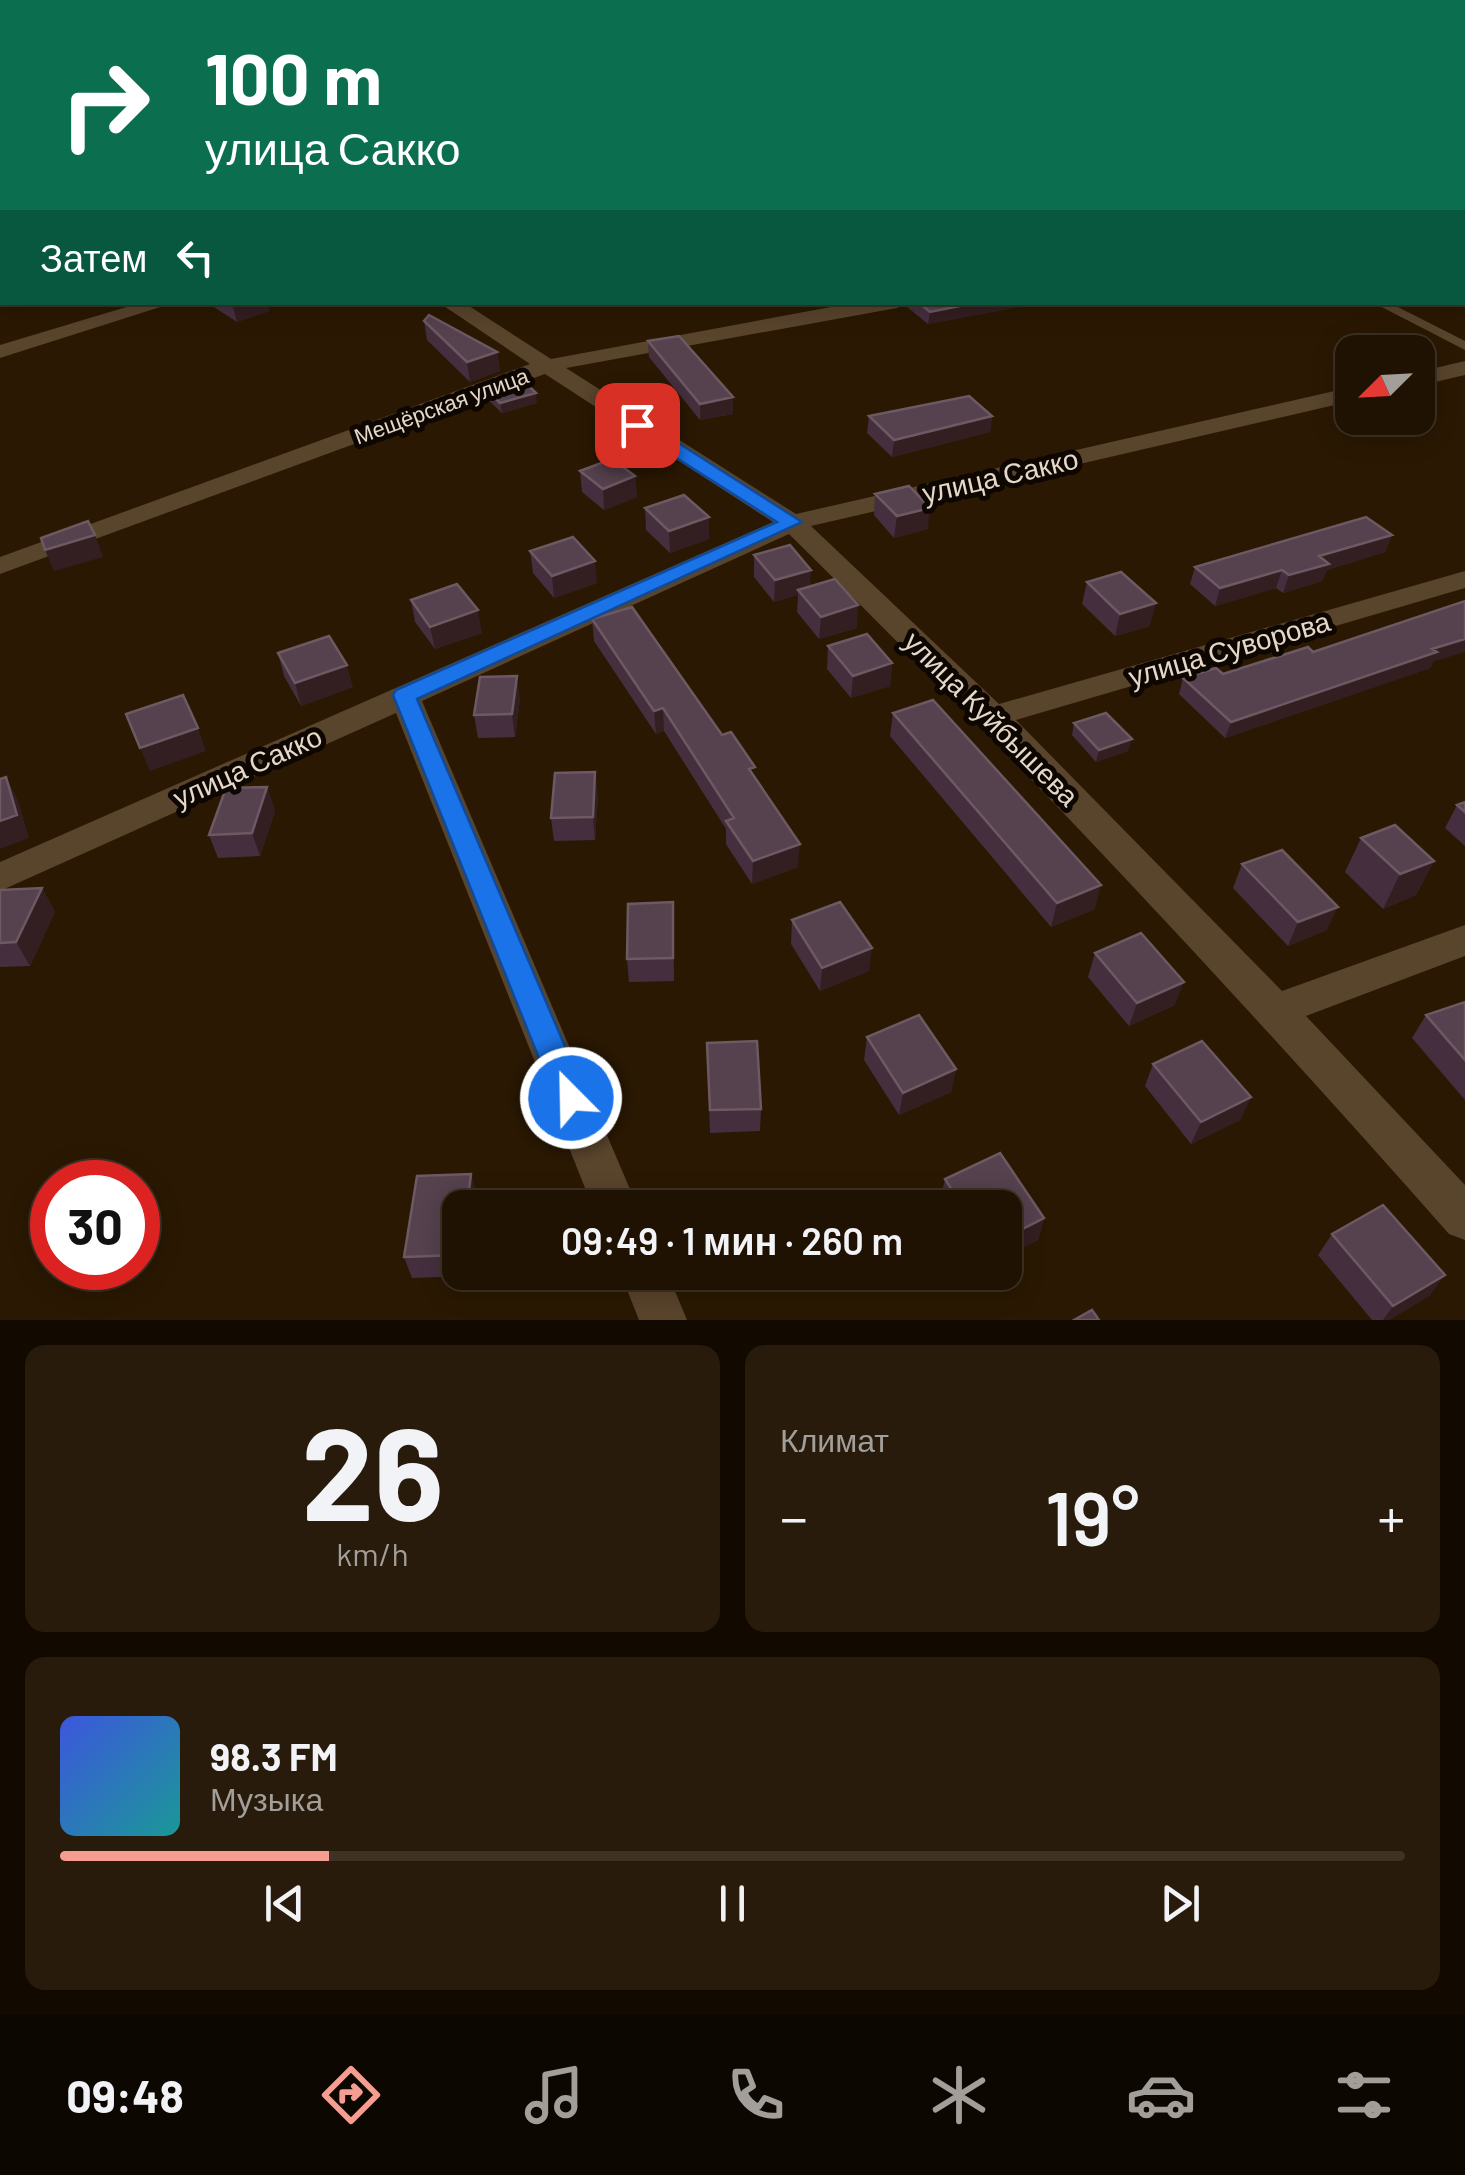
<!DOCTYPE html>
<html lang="ru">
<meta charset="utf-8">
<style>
:root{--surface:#201202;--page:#281b0c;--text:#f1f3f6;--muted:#a29e99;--line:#3d3224;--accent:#f59d90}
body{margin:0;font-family:Barlow,sans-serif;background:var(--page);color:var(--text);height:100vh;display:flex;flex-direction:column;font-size:38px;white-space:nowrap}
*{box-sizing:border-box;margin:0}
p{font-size:32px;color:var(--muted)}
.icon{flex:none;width:55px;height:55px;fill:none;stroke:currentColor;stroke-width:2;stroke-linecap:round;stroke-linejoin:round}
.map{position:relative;height:1320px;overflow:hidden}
.drawer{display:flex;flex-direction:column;gap:25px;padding:25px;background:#120a01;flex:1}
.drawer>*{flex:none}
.guide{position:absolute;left:0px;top:0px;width:1465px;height:305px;box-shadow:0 5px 25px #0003,0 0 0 2px var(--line);background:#0b6e4f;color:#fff;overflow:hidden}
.needle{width:65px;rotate:246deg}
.tools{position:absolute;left:1335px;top:335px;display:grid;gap:20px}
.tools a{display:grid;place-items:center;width:100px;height:100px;border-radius:20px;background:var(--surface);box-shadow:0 5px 25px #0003,0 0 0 2px var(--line);font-size:50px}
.speed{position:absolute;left:30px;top:1160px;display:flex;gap:20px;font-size:50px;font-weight:700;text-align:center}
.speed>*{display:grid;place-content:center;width:130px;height:130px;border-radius:50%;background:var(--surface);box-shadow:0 5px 25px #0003,0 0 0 2px var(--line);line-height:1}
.speed .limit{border:15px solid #d22;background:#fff;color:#111}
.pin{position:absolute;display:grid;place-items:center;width:85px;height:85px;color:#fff;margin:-42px;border-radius:20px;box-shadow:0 5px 15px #0006}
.me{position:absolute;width:110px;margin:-55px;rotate:337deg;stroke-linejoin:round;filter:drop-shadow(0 0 8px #0008)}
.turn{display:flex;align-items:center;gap:35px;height:210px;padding:0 40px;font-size:45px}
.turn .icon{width:130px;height:130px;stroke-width:2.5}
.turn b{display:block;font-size:70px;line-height:85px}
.then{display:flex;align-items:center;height:95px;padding:0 40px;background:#0003;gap:20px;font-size:38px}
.big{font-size:75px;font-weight:600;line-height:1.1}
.drawer .card{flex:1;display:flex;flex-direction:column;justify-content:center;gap:15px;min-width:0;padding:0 35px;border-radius:20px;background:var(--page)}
.drawer .dial{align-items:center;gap:0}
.dial b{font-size:130px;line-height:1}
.song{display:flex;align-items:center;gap:30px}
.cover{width:120px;height:120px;border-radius:15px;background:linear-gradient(135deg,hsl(230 70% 55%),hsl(180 70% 35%))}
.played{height:10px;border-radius:5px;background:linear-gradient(90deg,var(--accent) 20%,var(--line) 20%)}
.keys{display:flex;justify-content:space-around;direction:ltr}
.heat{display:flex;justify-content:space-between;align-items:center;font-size:55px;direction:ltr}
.drawer .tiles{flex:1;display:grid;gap:25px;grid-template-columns:1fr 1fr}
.card:last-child{grid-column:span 2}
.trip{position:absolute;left:442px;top:1190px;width:580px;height:100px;border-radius:20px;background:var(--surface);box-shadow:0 5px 25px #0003,0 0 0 2px var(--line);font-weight:600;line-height:100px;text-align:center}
.tab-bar{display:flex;height:160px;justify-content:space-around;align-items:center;background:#0d0701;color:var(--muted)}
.tab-bar .icon{width:70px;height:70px}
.tab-bar .on{color:var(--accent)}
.tab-bar b{font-size:45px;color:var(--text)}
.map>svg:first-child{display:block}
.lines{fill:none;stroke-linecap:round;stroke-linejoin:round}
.river{fill:#2b456b;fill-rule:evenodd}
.lane{fill:#59442c;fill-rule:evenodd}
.street{fill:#59442c;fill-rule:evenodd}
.wall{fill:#452f3f}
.shaded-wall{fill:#331e21}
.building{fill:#56414e;stroke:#6c5962;stroke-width:2.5}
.route{fill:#1a73e8;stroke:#114b97;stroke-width:2.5}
.labels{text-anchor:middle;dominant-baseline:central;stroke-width:10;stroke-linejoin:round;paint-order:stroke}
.far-street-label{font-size:22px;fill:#e4d8ca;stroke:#0d0601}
.street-label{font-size:28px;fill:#e4d8ca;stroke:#0d0601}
</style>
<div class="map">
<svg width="1465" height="1320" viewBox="0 0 1465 1320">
<rect width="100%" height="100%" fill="#2a1802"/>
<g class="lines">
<!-- river -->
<path class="river" d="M1462,17h3v14h-3z"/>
<!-- lane -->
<path class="lane" d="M93,0h6v2h-6z
M1372,302h16l77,39v9z"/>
<!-- street -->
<path class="street" d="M0,91h2v9h-2z
M143,302h33l-176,56v-13z
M438,302h25l88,57 307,-57h49l-10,6 -331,60 230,146 556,-127v14l-541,125 188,178 466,-133v17l-449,132 266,271 183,-66v31l-159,60 159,169v55l-16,-6c-213,-241 -431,-475 -660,-700l-367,167 216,507h-45l-197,-495 -396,178v-29l773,-340 -228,-148 -545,200v-17l530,-193z
M1465,361v14l-47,11v-14z
M620,1272h47l20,48h-48z"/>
</g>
<!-- wall -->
<path class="wall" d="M1462,63h3v26h-2v4h2v100h-2v5h2v26l-3,1z
M206,302h61l2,9 -32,11z
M907,302h137l-116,22 -21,-17z
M424,321l73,31 3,19 -30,11 -43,-42z
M648,341l85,73 -33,6 -51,-63z
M486,389l51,14 -35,10 -15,-14z
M869,416h123l-2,16 -98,25 -25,-24z
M580,471l55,5 2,21 -33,13 -22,-18z
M875,494l53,35 -34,9 -20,-23z
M645,508l64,31 -39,14 -24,-23z
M1392,535l-7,17 -58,18 -5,11 -39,12 -7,-5 -61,18 -25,-22 5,-17z
M530,551l67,32 -43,15 -21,-25z
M754,555l56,31 47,42 -38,11 -22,-27 1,-17 -24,7 -20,-25z
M1087,582l63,44 -35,10 -33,-32z
M411,600l71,33 -47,16 -20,-27z
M592,619l130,116 76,132 -46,17 -26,-40v-15l-62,-98 -8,3 -62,-93z
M828,646l64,17 -2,23 -39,12 -24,-29z
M1313,652l120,10 -3,6 -205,70 -46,-44 4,-16 40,-4z
M278,653l75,34 -52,19 -17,-30z
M520,699l-5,38 -37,1 -4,-23z
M893,713l202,196 -44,18 -161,-191z
M1074,723l54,28 -32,11 -24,-27z
M267,787l8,24 -15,45 -42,2 -9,-23z
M598,795l-3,45 -41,1 -3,-23z
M1465,802v44l-20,-18 12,-23z
M1361,838l73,23 -18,34 -33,14 -38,-37z
M1242,864l85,66 -39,16 -55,-58z
M42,888l13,24 -25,54 -30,1v-77z
M673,902l1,79 -45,1 -2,-23z
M792,920l77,51 -49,20 -29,-47z
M1095,953l80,52 -46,21 -41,-49z
M1465,1002v98l-53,-62 14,-23z
M867,1037l89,32 -5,23 -52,23 -35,-55z
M707,1043l54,66 -1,22 -50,2z
M1153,1064l98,33 -11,23 -49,24 -46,-58z
M1000,1153l44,65 -6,22 -33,16v-48h-60l-5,-7 5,-22z
M471,1174l6,22 -1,12h-16v64h8v4l-56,2 -8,-21 13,-81z
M1332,1234l113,41 -16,21 -40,24h-17l-54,-65z"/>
<!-- shaded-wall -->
<path class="shaded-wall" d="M267,302l2,9 -32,11 -5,-19z
M980,302h64l-116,22 2,-12z
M497,352l3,19 -30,11 -3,-20z
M536,393l1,10 -35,10 -2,-10z
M733,397v17l-33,6v-16z
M992,416l-2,16 -98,25 2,-17z
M635,476l2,21 -33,13 -1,-21z
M930,508l-2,21 -34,9 3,-22z
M709,517v22l-39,14 -1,-22z
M95,535l8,22 -49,14 -9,-21z
M1392,535l-7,17 -58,18 -5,11 -39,12 6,-18 30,-19z
M595,561l2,22 -43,15 -2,-22z
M811,570l-1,22 -12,-2v5l-24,7 1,-22z
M1282,570l-6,18 -61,18 5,-18z
M1156,603l-6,23 -35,10 5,-22z
M858,605l-1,23 -38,11 2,-22z
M478,610l4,23 -47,16 -5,-22z
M1465,639v13l-32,10 -3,6 -205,70 6,-16 201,-73z
M892,663l-2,23 -39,12 2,-22z
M347,665l6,22 -52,19 -6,-23z
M517,676l3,23 -5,38 -3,-23z
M663,708l1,23 -8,3 -2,-23z
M198,728l8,23 -56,20 -10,-23z
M1132,739l-4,12 -32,11 3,-12z
M595,772l3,23 -3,45 -2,-23z
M6,777l12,23 11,38 -29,11v-28z
M267,787l8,24 -15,45 -8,-23z
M800,844l-2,23 -46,17 1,-23z
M1434,861l-18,34 -33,14 17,-35z
M1101,885l-6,24 -44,18 6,-24z
M42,888l13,24 -25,54 -14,-24z
M1338,907l-11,23 -39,16 10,-24z
M872,948l-3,23 -49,20 2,-23z
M1184,982l-9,23 -46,21 8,-23z
M956,1069l-5,23 -52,23 4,-22z
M1251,1097l-11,23 -49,24 10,-22z
M471,1174l6,22 -1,12h-9z
M1044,1218l-6,22 -33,16v-18z
M1445,1275l-16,21 -40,24h-6l10,-14z"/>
<!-- building -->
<path class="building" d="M1462,63h3v17h-2v13h2v53l-3,-1z
M1465,153v30h-2l2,31h-3v-60z
M918,302h62l-50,10z
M429,315l68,37 -30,10 -43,-41z
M679,336l54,61 -33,7 -52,-63z
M519,377l17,16 -36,10 -14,-14z
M969,396l23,20 -98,24 -25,-24z
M612,459l23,17 -32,13 -23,-18z
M909,486l21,22 -33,8 -22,-22z
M684,495l25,22 -40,14 -24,-23z
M1366,517l26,18 -73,21 10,8 -40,11 -7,-5 -62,18 -25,-21z
M88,521l7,14 -50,15 -4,-12z
M573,537l22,24 -43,15 -22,-25z
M790,545l21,25 -36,10 -21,-25z
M1121,572l35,31 -36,11 -33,-32z
M835,579l23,26 -37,12 -23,-27z
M457,584l21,26 -48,17 -19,-27z
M1465,601v38l-33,10 5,3 -206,70 -48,-44 33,-10 7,6 85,-27 5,5z
M632,607l90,128 9,-3 24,35 -6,2 51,75 -47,17 -27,-40 8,-3 -71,-110 -9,3 -62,-92z
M867,634l25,29 -39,13 -25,-30z
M329,636l18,29 -52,18 -17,-30z
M517,676l-5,38 -38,1 6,-38z
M183,695l15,33 -58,20 -14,-34z
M933,700l168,185 -44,18 -164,-190z
M1106,713l26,26 -33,11 -25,-27z
M595,772l-2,45 -42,1 4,-45z
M6,777l11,38 -17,6v-42z
M267,787l-15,46 -43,2 17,-47z
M1465,802v10l-8,-7z
M1395,825l39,36 -34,13 -39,-36z
M1282,850l56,57 -40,15 -56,-58z
M42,888l-26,54 -16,1v-53z
M673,902v56l-46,1 1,-55z
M840,902l32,46 -50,20 -30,-48z
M1141,933l43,49 -47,21 -42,-50z
M1465,1002v58l-39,-45z
M919,1015l37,54 -53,24 -36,-56z
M757,1041l4,68 -51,1 -3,-67z
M1202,1041l49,56 -50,25 -48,-58z
M1000,1153l44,65 -39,20v-30h-42l-18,-29z
M471,1174l-4,34h-7v47l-56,2 13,-81z
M1383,1205l62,70 -52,31 -61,-72z
M1092,1310l7,10h-25z"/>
<!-- route -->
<path class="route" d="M631,421h13l158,101 -385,177 170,399 -5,10 -11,4 -11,-4 -5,-10 -162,-403 3,-5 381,-168 -146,-93z"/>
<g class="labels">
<!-- far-street labels -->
<g class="far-street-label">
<text transform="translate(441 405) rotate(-20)">Мещёрская улица</text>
</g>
<!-- street labels -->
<g class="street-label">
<text transform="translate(1000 475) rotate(-13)">улица Сакко</text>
<text transform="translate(1229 648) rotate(-16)">улица Суворова</text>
<text transform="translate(992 718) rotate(45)">улица Куйбышева</text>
<text transform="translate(247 766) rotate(-24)">улица Сакко</text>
</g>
</g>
</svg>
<div class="tools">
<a><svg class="needle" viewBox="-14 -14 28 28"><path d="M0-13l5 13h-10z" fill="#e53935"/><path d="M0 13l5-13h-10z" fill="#a29e99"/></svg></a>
</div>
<div class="speed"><div class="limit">30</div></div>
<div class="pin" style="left:637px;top:425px;background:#d93025"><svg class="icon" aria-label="arrive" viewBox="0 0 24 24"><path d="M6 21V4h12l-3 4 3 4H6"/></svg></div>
<svg class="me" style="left:571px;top:1098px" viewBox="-20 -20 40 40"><circle r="17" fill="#1a73e8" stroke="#fff" stroke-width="3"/><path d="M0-11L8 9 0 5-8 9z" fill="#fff"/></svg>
<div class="trip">09:49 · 1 мин · 260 m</div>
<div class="guide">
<div class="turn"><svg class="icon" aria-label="right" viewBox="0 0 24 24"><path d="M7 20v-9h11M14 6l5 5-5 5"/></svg><div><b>100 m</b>улица Сакко</div></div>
<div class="then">Затем<svg class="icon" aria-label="left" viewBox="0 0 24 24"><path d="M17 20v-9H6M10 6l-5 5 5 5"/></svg></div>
</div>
</div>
<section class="drawer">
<div class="tiles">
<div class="card dial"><b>26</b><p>km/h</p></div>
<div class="card"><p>Климат</p>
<div class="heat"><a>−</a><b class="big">19°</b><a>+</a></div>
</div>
<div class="card">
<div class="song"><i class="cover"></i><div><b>98.3 FM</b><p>Музыка</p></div></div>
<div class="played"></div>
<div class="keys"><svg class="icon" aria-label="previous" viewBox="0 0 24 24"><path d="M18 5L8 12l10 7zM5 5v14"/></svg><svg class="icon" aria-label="pause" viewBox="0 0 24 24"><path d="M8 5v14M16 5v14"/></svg><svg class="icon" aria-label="next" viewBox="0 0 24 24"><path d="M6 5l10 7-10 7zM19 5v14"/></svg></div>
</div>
</div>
</section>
<nav class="tab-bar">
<b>09:48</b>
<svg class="icon on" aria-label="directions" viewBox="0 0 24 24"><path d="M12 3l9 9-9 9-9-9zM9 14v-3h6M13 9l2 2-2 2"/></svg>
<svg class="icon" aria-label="music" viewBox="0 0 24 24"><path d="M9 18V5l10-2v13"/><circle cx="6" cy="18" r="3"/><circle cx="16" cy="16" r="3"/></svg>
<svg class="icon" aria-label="phone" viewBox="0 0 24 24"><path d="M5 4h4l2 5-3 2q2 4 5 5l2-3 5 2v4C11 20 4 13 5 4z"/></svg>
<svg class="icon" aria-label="climate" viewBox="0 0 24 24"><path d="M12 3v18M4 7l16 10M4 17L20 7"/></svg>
<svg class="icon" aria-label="car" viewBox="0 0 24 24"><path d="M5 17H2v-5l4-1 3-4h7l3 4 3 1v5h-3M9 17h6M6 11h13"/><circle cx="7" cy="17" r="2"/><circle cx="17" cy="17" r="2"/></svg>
<svg class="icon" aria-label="filters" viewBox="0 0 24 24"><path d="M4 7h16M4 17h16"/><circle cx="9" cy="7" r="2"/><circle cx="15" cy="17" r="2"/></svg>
</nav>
